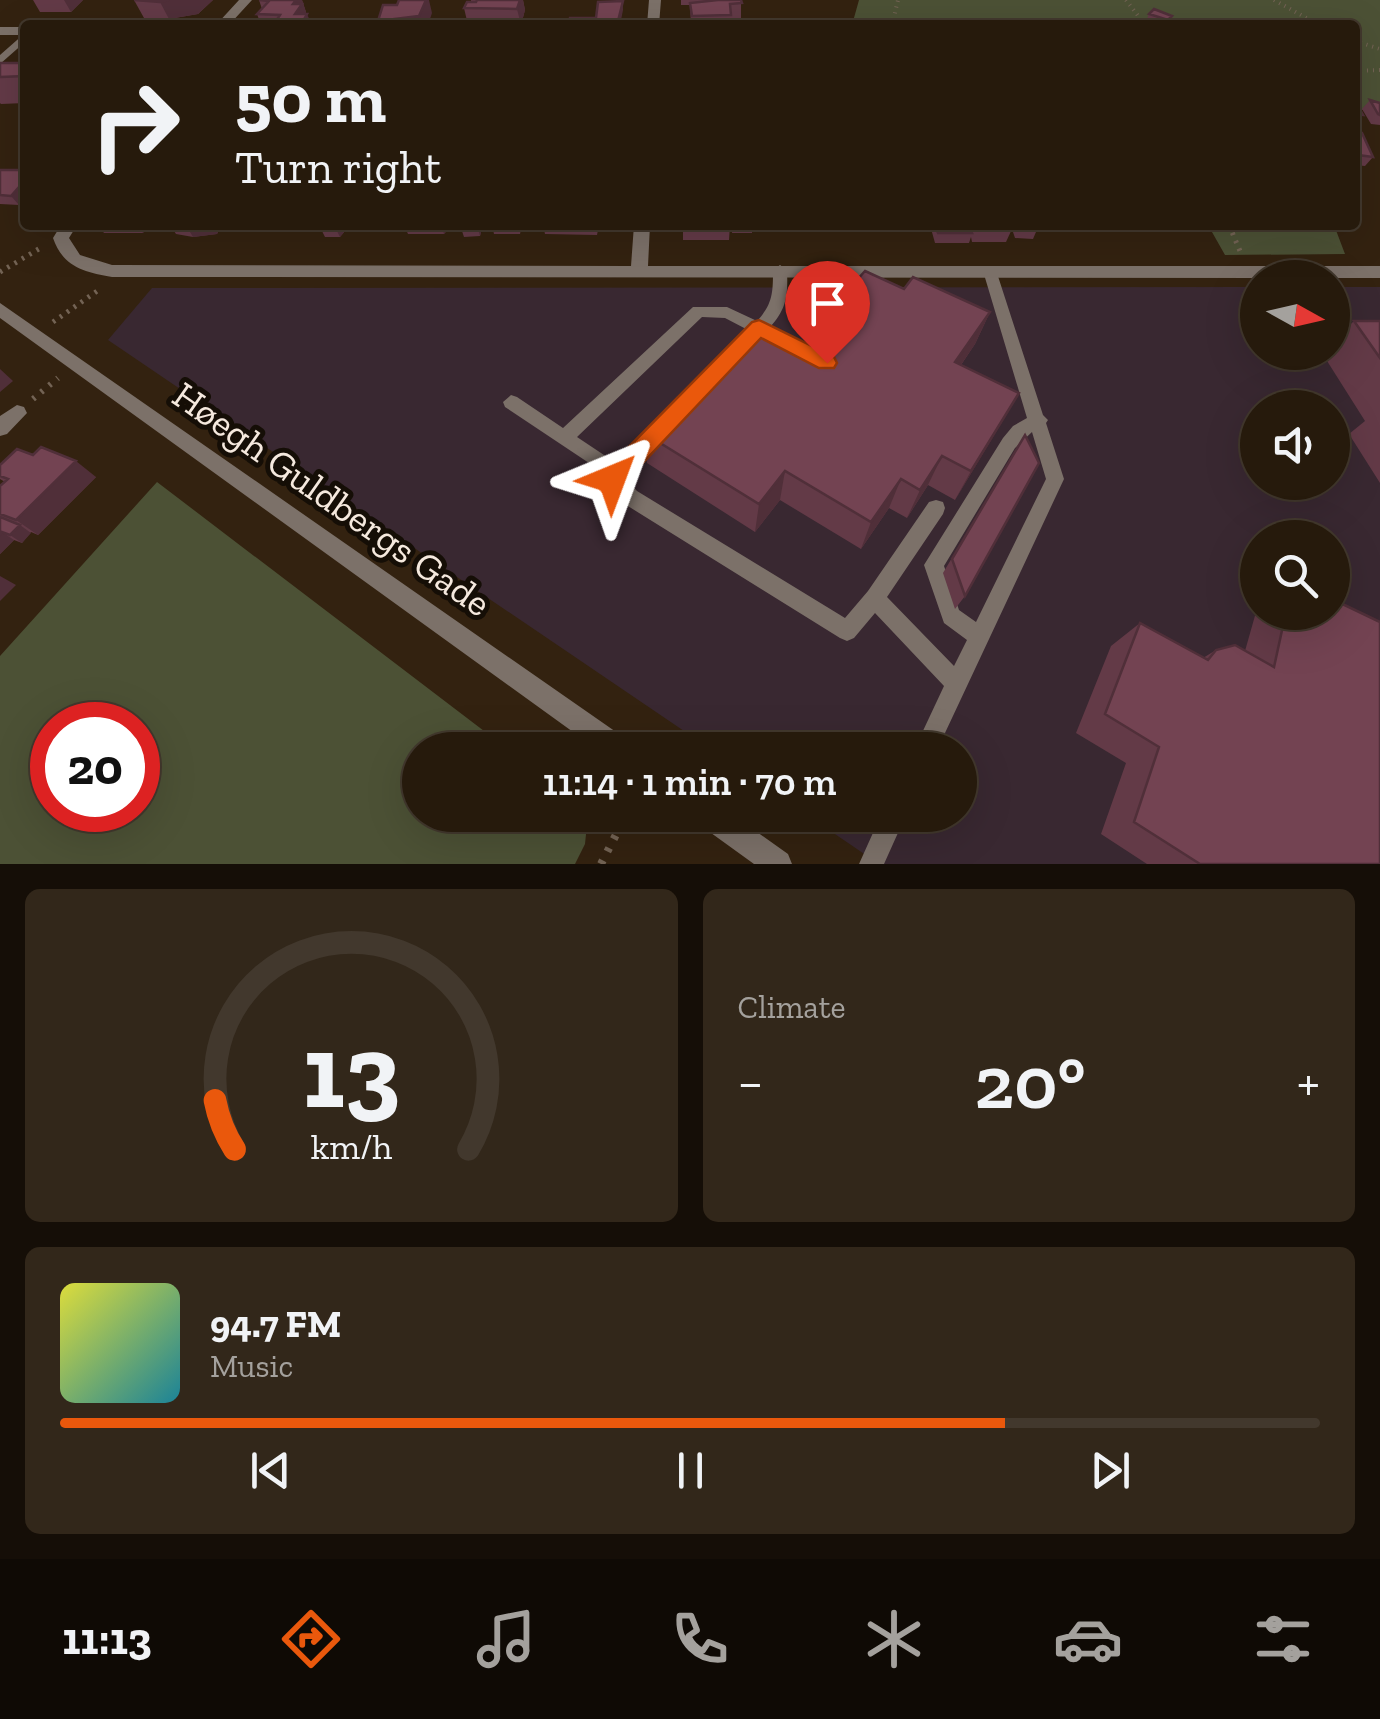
<!DOCTYPE html>
<meta charset="utf-8">
<style>
:root{--surface:#261a0c;--page:#32271a;--text:#f1f3f6;--muted:#a4a19d;--line:#42382d;--accent:#ea580c}
body{margin:0;font-family:"Zilla Slab",serif;background:var(--page);color:var(--text);height:100vh;display:flex;flex-direction:column;font-size:38px;white-space:nowrap}
*{box-sizing:border-box;margin:0}
p{font-size:32px;color:var(--muted)}
.icon{flex:none;width:55px;height:55px;fill:none;stroke:currentColor;stroke-width:2;stroke-linecap:round;stroke-linejoin:round}
.map{position:relative;height:864px;overflow:hidden}
.sheet{display:flex;flex-direction:column;gap:25px;padding:25px;background:#150e07;flex:1}
.sheet>*{flex:none}
.guide{position:absolute;left:20px;top:20px;width:1340px;height:210px;border-radius:10px;box-shadow:0 10px 40px #0002,0 0 0 2px var(--line);background:#261a0c;color:var(--text);overflow:hidden}
.needle{width:65px;rotate:98deg}
.buttons{position:absolute;left:1240px;top:260px;display:grid;gap:20px}
.buttons a{display:grid;place-items:center;width:110px;height:110px;border-radius:50%;background:var(--surface);box-shadow:0 10px 40px #0002,0 0 0 2px var(--line);font-size:50px}
.speed{position:absolute;left:30px;top:702px;display:flex;gap:20px;font-size:50px;font-weight:700;text-align:center}
.speed>*{display:grid;place-content:center;width:130px;height:130px;border-radius:50%;background:var(--surface);box-shadow:0 10px 40px #0002,0 0 0 2px var(--line);line-height:1}
.speed .limit{border:15px solid #d22;background:#fff;color:#111}
.pin{position:absolute;display:grid;place-items:center;width:85px;height:85px;color:#fff;margin:-102px -42px;border-radius:50% 50% 50% 0;rotate:-45deg;box-shadow:0 0 10px #0007}
.pin .icon{rotate:45deg}
.me{position:absolute;width:110px;margin:-55px;rotate:44deg;stroke-linejoin:round;filter:drop-shadow(0 0 8px #0008)}
.turn{display:flex;align-items:center;gap:35px;height:210px;padding:0 50px;font-size:45px}
.turn .icon{width:130px;height:130px;stroke-width:2.5}
.turn b{display:block;font-size:70px;line-height:85px}
.big{font-size:75px;font-weight:600;line-height:1.1}
.sheet .tile{flex:1;display:flex;flex-direction:column;justify-content:center;gap:15px;min-width:0;padding:0 35px;border-radius:15px;background:var(--page)}
.sheet .dial{align-items:center;gap:0}
.dial svg{height:260px;overflow:visible;fill:none;stroke:var(--line);stroke-width:7;stroke-linecap:round;text-anchor:middle}
.dial text{fill:var(--text);stroke:none}
.song{display:flex;align-items:center;gap:30px}
.cover{width:120px;height:120px;border-radius:15px;background:linear-gradient(135deg,hsl(60 70% 55%),hsl(190 70% 35%))}
.played{height:10px;border-radius:5px;background:linear-gradient(90deg,var(--accent) 75%,var(--line) 75%)}
.keys{display:flex;justify-content:space-around;direction:ltr}
.heat{display:flex;justify-content:space-between;align-items:center;font-size:55px;direction:ltr}
.sheet .tiles{flex:1;display:grid;gap:25px;grid-template-columns:1fr 1fr}
.tile:last-child{grid-column:span 2}
.trip{position:absolute;left:402px;top:732px;width:575px;height:100px;border-radius:50px;background:var(--surface);box-shadow:0 10px 40px #0002,0 0 0 2px var(--line);font-weight:600;line-height:100px;text-align:center}
.tabs{display:flex;height:160px;justify-content:space-around;align-items:center;background:#0f0a05;color:var(--muted)}
.tabs .icon{width:70px;height:70px}
.tabs .selected{color:var(--accent)}
.tabs b{font-size:45px;color:var(--text)}
.map>svg:first-child{display:block}
.commercial{fill:#392831;fill-rule:evenodd}
.green{fill:#4c5135;fill-rule:evenodd}
.lines{fill:none;stroke-linecap:round;stroke-linejoin:round}
.path-far3{stroke:#736354;stroke-width:4;stroke-dasharray:1 5;stroke-linecap:butt}
.path-far2{stroke:#736354;stroke-width:5;stroke-dasharray:2.5 6;stroke-linecap:butt}
.path-far1{stroke:#736354;stroke-width:6;stroke-dasharray:2.5 8;stroke-linecap:butt}
.path{stroke:#736354;stroke-width:8;stroke-dasharray:4 10;stroke-linecap:butt}
.service{fill:#7c7169;fill-rule:evenodd}
.minor{fill:#7c7169;fill-rule:evenodd}
.tertiary{fill:#7c7169;fill-rule:evenodd}
.wall{fill:#633a47}
.shaded-wall{fill:#502f39}
.building{fill:#734352;stroke:#502f39;stroke-width:2.5}
.route{fill:#ea580c;stroke:#983908;stroke-width:2.5}
.labels{text-anchor:middle;dominant-baseline:central;stroke-width:10;stroke-linejoin:round;paint-order:stroke}
.street-label{font-size:38px;fill:#f5e9de;stroke:#150e06}
</style>
<div class="map">
<svg width="1380" height="864" viewBox="0 0 1380 864">
<rect width="100%" height="100%" fill="#332210"/>
<!-- commercial -->
<path class="commercial" d="M1257,287l1,65h74l1,-65h47v577h-501l-72,-49h153v-65h-248l-604,-410 44,-52zM1258,408h74v74h-74zM1258,538h74v74h-74z"/>
<!-- green -->
<path class="green" d="M859,0h521v112l-25,-3v-84h-503z
M1208,225h126l11,29 -120,1z
M157,482l352,268h-89v65h168l-3,29 -10,20h-575v-208zM52,725h86v85h-86z"/>
<g class="lines">
<!-- path-far3 -->
<path class="path-far3" d="M1126,0l19,25
M1274,0l45,25
M892,25l6,-25
M1355,41l25,8
M1355,71l25,-1"/>
<!-- path-far2 -->
<path class="path-far2" d="M1229,225l11,26
M0,272l42,-25
M53,322l47,-33"/>
<!-- path-far1 -->
<path class="path-far1" d="M33,399l25,-21"/>
<!-- path -->
<path class="path" d="M601,864l25,-49"/>
<!-- service -->
<path class="service" d="M25,33v9l-25,22v-9z
M780,265l7,5c1,24 0,39 -17,57l15,10 -2,4 -6,2 -16,-7 -136,142 12,13 208,127 23,-27 61,-89 7,-2 7,2 2,6 -2,6 -56,83 67,69 13,-26 -23,-17 -20,-58 79,-127 10,-12 14,-8 -44,-147 7,-5 5,1 48,148 5,5 -2,3 18,56 -127,271h-23l30,-64 -69,-73 -21,25 -7,3 -7,-3 -217,-135 -28,-36 -90,-60 -2,-5 8,-7 6,2 46,31 130,-121h34l30,14c16,-17 16,-29 16,-51zM702,317l23,1 23,12 -133,135 -8,-8 -30,-20zM1032,432l14,47 -70,143 -17,-12 -15,-44 71,-118z
M881,815h25l-22,49h-25z"/>
<!-- minor -->
<path class="minor" d="M239,0h13l-23,25h-13z
M649,0h12l-2,25h-12z
M0,27h25v8h-25z
M61,225h16l-8,13 11,17 32,10 519,1 3,-41h16l-2,41h732v12l-1268,-1c-28,-5 -49,-10 -59,-39z
M17,405l7,2 3,6 -20,21 -7,2v-20z"/>
<!-- tertiary -->
<path class="tertiary" d="M0,303l629,438 4,9h-35l-598,-432z
M696,815h37l55,39 4,10h-38l-54,-39z"/>
</g>
<!-- wall -->
<path class="wall" d="M33,0h50l-12,12h-31z
M134,0h79l-15,14 -29,5 -25,-1z
M259,0h43l4,12 -1,2 7,11h-51l-4,-11 5,-5z
M471,0h52l2,10 -4,15h-53l-4,-17 7,-6z
M681,0h60v21h-11v4h-39l-1,-20h-9z
M1149,14l23,2 -4,9h-17l-6,-2z
M0,63h25v40l-24,1 -1,-1z
M1370,100l10,3v22l-9,-1 -9,-15z
M1355,101l8,14 -8,10z
M1355,132l18,25 -8,9 -10,-1z
M0,170h25v28l-6,7 -19,-1z
M98,225h50l-5,8h-39z
M170,225h52l-5,9 -24,3 -17,-3z
M242,225h47l-4,5h-40z
M319,225h61h-8l-2,6h-25l-5,6h-15z
M404,225h48l-8,9h-36z
M460,225h23l-3,11 -16,1z
M492,225h30l-2,9h-26z
M543,225h64v4l-9,1 -1,5 -52,-1z
M674,225h56l-1,15h-46v-11h-9z
M733,225h19v8h-20z
M930,225h109l-6,14 -18,-1 -3,-9 -6,13h-34l-1,-5 -2,6h-34z
M1082,225h66l-3,6h-60z
M904,289l86,23 -15,32 -14,21 58,28 -64,107 -27,-15 -21,33 -18,-10 -28,41 -81,-49 -25,32 -108,-69 -3,-30 44,-28 46,-50 1,-15 17,-4 66,20 11,-13 -4,-2 7,-33z
M1354,321h26v162l-31,-49 16,-13 -43,-68 10,-1v-10z
M1025,435l-60,161 -10,13 -12,-36z
M0,465l96,12 -58,58 -7,-3 -9,11 -8,-3 -14,14v-68l5,-4 -5,-3z
M1258,605v7h74l48,252h-233l-46,-30 25,-71 -50,-30 35,-87 29,-23 63,35 13,-8 29,1z"/>
<!-- shaded-wall -->
<path class="shaded-wall" d="M64,0h19l-12,12z
M169,0h44l-15,14 -29,5 -9,-17z
M296,0h6l4,12 -1,2h2l5,11h-7l-2,-4h-5l-5,-17z
M426,0h3l3,13 -4,12h-49l-1,-4z
M520,0h3l2,10 -4,15 -4,-16z
M623,1v9l-3,15h-3z
M19,187l6,7v4l-6,7 -8,-9z
M137,225h11l-5,8z
M186,225h36l-5,9 -24,3z
M334,225h9l2,6 -5,6z
M441,225h11l-8,9z
M477,225h6l-3,11z
M990,312l-15,32 -34,50 14,-32z
M0,369l13,12 -13,11z
M1019,393l-18,31 -46,76 16,-29z
M942,456l-14,29 -21,33 13,-28z
M76,461l20,16 -58,58 -22,-15z
M785,471l-5,29 -25,32 4,-28z
M901,479l-12,29 -28,41 10,-27z
M20,525l11,8 -9,10 -12,-8z
M2,532l12,8 -14,14v-19z
M0,576l16,9 -16,16z"/>
<!-- building -->
<path class="building" d="M134,0h35l-9,2z
M259,0h37l-3,4h9l-7,10h12l-4,7h-27l4,-6 -23,-1 12,-13z
M399,0h27l-7,16 -41,5 5,-16h14z
M477,0h43l-3,9 -53,-1 3,-6h9z
M718,0h23l1,3 -12,1 1,11 -39,1 -2,-13z
M623,1l-6,24 -48,-2 1,-5h26l2,-16z
M1154,9l18,7 -4,4 -19,-6z
M0,63h25v13l-25,1z
M1370,100l10,3v12l-2,-1z
M1355,101l8,14 -8,-1z
M1355,132l7,1 11,24 -15,-2 -3,-5v-11h2z
M0,170h25v17h-6l-8,9 -11,-1z
M935,225h34l3,8h-34z
M865,271l39,18 9,-12 77,35 -35,50 64,31 -48,78 -29,-15 -22,34 -19,-11 -30,43 -86,-51 -26,33 -115,-71 33,-35 11,7 56,-60 -9,-5 9,-9 8,5 9,-10 57,30 32,-39 -18,-9z
M1354,321h26v37z
M1025,435l14,28 -74,133 -13,-37z
M41,447l35,14 -60,59 -16,-6v-28l8,-7 -8,-3v-11l17,-16 16,6z
M0,517l20,8 -10,10 -8,-3 -2,3z
M1332,599l48,23v242h-180l-66,-42 25,-75 -54,-33 35,-91 68,37 8,-10 19,-5 39,22 12,-55h46z"/>
<!-- route -->
<path class="route" d="M759,320l75,37 3,6 -3,5h-15l-58,-30 -140,148h-17l-3,-7 3,-7 148,-150z"/>
<g class="labels">
<!-- street labels -->
<g class="street-label">
<text transform="translate(332 499) rotate(35)">Høegh Guldbergs Gade</text>
</g>
</g>
</svg>
<div class="buttons">
<a><svg class="needle" viewBox="-14 -14 28 28"><path d="M0-13l5 13h-10z" fill="#e53935"/><path d="M0 13l5-13h-10z" fill="#a4a19d"/></svg></a>
<a><svg class="icon" aria-label="sound" viewBox="0 0 24 24"><path d="M4 9h4l5-4v14l-5-4H4zM17 9q2 3 0 6"/></svg></a>
<a><svg class="icon" aria-label="search" viewBox="0 0 24 24"><circle cx="10" cy="10" r="6"/><path d="M15 15l6 6"/></svg></a>
</div>
<div class="speed"><div class="limit">20</div></div>
<div class="pin" style="left:827px;top:363px;background:#d93025"><svg class="icon" aria-label="arrive" viewBox="0 0 24 24"><path d="M6 21V4h12l-3 4 3 4H6"/></svg></div>
<svg class="me" style="left:612px;top:479px" viewBox="-20 -20 40 40"><path d="M0-17L14 15 0 8-14 15z" fill="#ea580c" stroke="#fff" stroke-width="4"/></svg>
<div class="trip">11:14 · 1 min · 70 m</div>
<div class="guide">
<div class="turn"><svg class="icon" aria-label="right" viewBox="0 0 24 24"><path d="M7 20v-9h11M14 6l5 5-5 5"/></svg><div><b>50 m</b>Turn right</div></div>
</div>
</div>
<section class="sheet">
<div class="tiles">
<div class="tile dial"><svg viewBox="0 0 100 80">
<path d="M14 69A42 42 0 1 1 86 69"/>
<path d="M14 69A42 42 0 0 1 8 54" stroke="#ea580c"/>
<text x="50" y="56" font-size="32" font-weight="700">13</text>
<text x="50" y="72" font-size="11">km/h</text>
</svg></div>
<div class="tile"><p>Climate</p>
<div class="heat"><a>−</a><b class="big">20°</b><a>+</a></div>
</div>
<div class="tile">
<div class="song"><i class="cover"></i><div><b>94.7 FM</b><p>Music</p></div></div>
<div class="played"></div>
<div class="keys"><svg class="icon" aria-label="previous" viewBox="0 0 24 24"><path d="M18 5L8 12l10 7zM5 5v14"/></svg><svg class="icon" aria-label="pause" viewBox="0 0 24 24"><path d="M8 5v14M16 5v14"/></svg><svg class="icon" aria-label="next" viewBox="0 0 24 24"><path d="M6 5l10 7-10 7zM19 5v14"/></svg></div>
</div>
</div>
</section>
<nav class="tabs">
<b>11:13</b>
<svg class="icon selected" aria-label="directions" viewBox="0 0 24 24"><path d="M12 3l9 9-9 9-9-9zM9 14v-3h6M13 9l2 2-2 2"/></svg>
<svg class="icon" aria-label="music" viewBox="0 0 24 24"><path d="M9 18V5l10-2v13"/><circle cx="6" cy="18" r="3"/><circle cx="16" cy="16" r="3"/></svg>
<svg class="icon" aria-label="phone" viewBox="0 0 24 24"><path d="M5 4h4l2 5-3 2q2 4 5 5l2-3 5 2v4C11 20 4 13 5 4z"/></svg>
<svg class="icon" aria-label="climate" viewBox="0 0 24 24"><path d="M12 3v18M4 7l16 10M4 17L20 7"/></svg>
<svg class="icon" aria-label="car" viewBox="0 0 24 24"><path d="M5 17H2v-5l4-1 3-4h7l3 4 3 1v5h-3M9 17h6M6 11h13"/><circle cx="7" cy="17" r="2"/><circle cx="17" cy="17" r="2"/></svg>
<svg class="icon" aria-label="filters" viewBox="0 0 24 24"><path d="M4 7h16M4 17h16"/><circle cx="9" cy="7" r="2"/><circle cx="15" cy="17" r="2"/></svg>
</nav>
